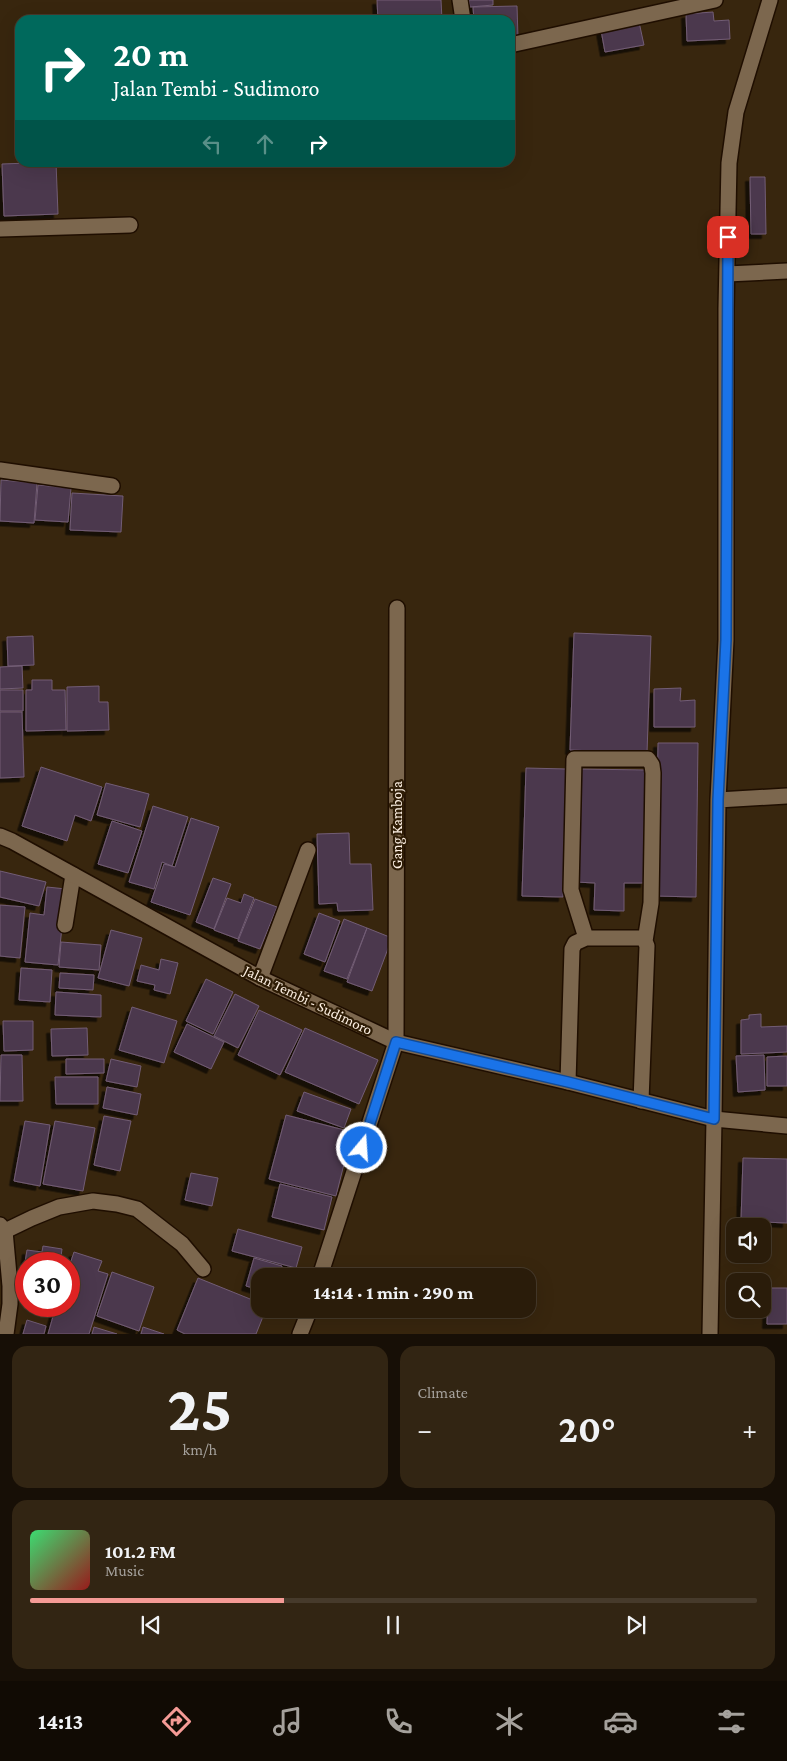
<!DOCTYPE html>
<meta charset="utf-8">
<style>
:root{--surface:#2a1c0a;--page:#322513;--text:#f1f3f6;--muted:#a5a19c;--line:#463a2b;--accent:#f59b96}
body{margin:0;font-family:"Crimson Pro",serif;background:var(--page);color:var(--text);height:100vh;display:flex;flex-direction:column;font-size:19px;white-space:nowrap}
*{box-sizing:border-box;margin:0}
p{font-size:16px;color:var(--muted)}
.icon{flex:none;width:28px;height:28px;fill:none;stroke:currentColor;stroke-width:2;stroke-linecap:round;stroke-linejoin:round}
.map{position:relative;height:1334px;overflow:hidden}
.panel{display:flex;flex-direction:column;gap:12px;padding:12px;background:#170f06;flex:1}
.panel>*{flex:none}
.guide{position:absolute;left:15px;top:15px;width:500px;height:152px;border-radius:15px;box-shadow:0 5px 20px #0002,0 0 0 1px var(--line);background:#00695c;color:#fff;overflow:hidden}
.tools{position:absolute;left:726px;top:1218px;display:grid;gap:10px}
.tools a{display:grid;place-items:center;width:45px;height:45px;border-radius:10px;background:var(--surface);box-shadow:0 5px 20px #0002,0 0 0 1px var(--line);font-size:25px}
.speed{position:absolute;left:15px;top:1252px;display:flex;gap:10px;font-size:25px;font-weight:700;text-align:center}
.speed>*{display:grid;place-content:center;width:65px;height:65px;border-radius:50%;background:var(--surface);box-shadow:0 5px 20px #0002,0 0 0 1px var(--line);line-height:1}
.speed .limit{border:8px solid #d22;background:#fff;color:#111}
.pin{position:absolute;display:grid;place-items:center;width:42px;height:42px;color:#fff;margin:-21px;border-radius:10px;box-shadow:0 2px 8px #0006}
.me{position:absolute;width:55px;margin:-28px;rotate:18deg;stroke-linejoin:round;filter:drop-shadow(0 0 4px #0008)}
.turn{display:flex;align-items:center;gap:18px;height:105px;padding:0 15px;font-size:22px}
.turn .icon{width:65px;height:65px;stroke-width:2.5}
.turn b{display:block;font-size:35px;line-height:42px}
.lanes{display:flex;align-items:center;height:48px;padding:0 15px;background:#0003;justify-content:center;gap:25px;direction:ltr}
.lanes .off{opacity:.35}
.big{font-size:38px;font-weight:700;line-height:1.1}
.panel .card{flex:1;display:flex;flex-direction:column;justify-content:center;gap:8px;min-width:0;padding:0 18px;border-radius:15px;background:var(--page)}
.panel .dial{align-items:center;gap:0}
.dial b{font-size:65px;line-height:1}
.song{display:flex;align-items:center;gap:15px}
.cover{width:60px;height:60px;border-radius:8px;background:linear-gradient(135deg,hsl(140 70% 55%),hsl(0 70% 35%))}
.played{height:5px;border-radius:2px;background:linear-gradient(90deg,var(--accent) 35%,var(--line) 35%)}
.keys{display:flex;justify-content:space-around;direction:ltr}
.heat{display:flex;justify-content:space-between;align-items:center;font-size:28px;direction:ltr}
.panel .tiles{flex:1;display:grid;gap:12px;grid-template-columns:1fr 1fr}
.card:last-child{grid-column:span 2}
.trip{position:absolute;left:251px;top:1268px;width:285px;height:50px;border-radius:15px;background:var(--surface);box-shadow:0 5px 20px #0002,0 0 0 1px var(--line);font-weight:700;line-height:50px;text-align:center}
.tabs{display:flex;height:80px;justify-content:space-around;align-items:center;background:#110b04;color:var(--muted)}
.tabs .icon{width:35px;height:35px}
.tabs .current{color:var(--accent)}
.tabs b{font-size:22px;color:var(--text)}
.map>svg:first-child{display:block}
.building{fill:#4b374e;stroke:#725d75;filter:url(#shadow)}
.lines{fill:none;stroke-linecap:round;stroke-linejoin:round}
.lane-casing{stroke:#1f0e00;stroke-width:18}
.street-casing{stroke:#1f0e00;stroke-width:18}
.secondary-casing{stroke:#1f0e00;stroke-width:18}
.lane{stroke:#7c674e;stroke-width:15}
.street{stroke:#7c674e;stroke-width:15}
.secondary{stroke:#7c674e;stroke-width:15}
.route-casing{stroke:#114b97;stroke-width:12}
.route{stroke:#1a73e8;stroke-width:9}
.labels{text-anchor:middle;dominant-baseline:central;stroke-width:4.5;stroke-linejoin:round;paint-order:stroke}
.street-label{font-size:15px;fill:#fcefe2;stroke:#2e1c05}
</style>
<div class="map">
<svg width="787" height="1334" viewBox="0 0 787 1334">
<defs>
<filter id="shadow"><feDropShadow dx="-4.5" dy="4.5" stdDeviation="0" flood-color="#0009"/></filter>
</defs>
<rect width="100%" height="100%" fill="#38260e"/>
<!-- building -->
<path class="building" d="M377,0h64l1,20h-64z
M469,0h24v5l-23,2z
M517,6l1,32 -8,1v-19h-36l-1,-13z
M713,12l1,9 15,-1 1,19 -43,2 -1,-27z
M639,22l5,23 -39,7 -4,-22z
M56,162l2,52 -54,2 -2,-52z
M750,177h15l1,57h-15z
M1,480l36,3 -3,40 -34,-2z
M38,485l33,3 -3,34 -33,-2z
M72,493l51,3 -2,36 -51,-2z
M574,633l77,3 -4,117 -77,-3z
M33,636l1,29 -26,1 -1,-29z
M22,666l1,22 -23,1v-22z
M32,680h20v10h13l1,40 -40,1v-41h6z
M99,686v16h9l1,28 -42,1v-44z
M681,688l-1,13 15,-1v27h-41v-38z
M0,690h23v21h-23z
M0,712h22l2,65 -24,1z
M658,743h40l-2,154 -40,-1z
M41,767l61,20 -11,34 -16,-6 -8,26 -45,-15z
M526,768l41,1 -4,128 -41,-1z
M578,769l69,1 -2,113h-21v28l-30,-1 1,-27 -19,-1z
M106,783l43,11 -9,33 -43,-12z
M153,806l35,11 -16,49 -10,-4 -8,27 -25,-7z
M191,818l28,9 -29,88 -39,-13 13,-38 11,3z
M112,821l30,10 -14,42 -30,-9z
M349,833l1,31h21l2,46 -35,1 -1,-8 -18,1 -2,-70z
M0,871l46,11 -7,24 -39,-9z
M213,878l18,6 -17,45 -18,-7z
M47,887l19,2 -8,76 -33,-3 5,-49 14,2z
M244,894l10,4 -16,41 -24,-9 13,-32 14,5z
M255,899l22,8 -17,42 -22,-8z
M0,905l25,2 -5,51 -20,-2z
M319,913l21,8 -15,41 -21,-8z
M344,919l23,9 -20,51 -23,-8z
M367,928l25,10 -20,53 -25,-9z
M111,930l31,8 -13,48 -31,-8z
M61,942l40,3 -2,25 -40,-3z
M161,959l17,4 -8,31 -16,-4 1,-5 -18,-4 4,-16 18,5z
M21,968l31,2 -2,32 -31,-2z
M60,973l34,2 -1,15 -34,-2z
M206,979l27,13 -20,42 -27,-13z
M56,992l45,3v22l-46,-2z
M235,994l24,12 -21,42 -24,-12z
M132,1007l45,14 -13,42 -45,-13z
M259,1010l43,20 -22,45 -42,-20z
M761,1014v13l26,-1v26l-46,2v-34l8,-1v-4z
M3,1021h30v29l-29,1z
M187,1024l37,18 -13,27 -37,-17z
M87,1028l1,27 -36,1 -1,-27z
M305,1028l73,32 -19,44 -74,-32z
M1,1055h21l1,46h-23z
M764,1055l1,35 -27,2 -2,-36z
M787,1056v30h-20v-29z
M66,1059h38v14l-38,1z
M111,1059l30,7 -4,21 -31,-6z
M55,1077h43v27h-42z
M107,1087l34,7 -4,21 -34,-7z
M304,1092l47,17 -7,19 -47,-17z
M286,1115l66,17 -16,64 -67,-17z
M104,1116l27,5 -11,50 -26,-6z
M25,1121l25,4 -10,61 -26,-5z
M55,1121l40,7 -12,63 -40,-7z
M743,1158l44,1v64l-46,-2z
M191,1173l27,5 -6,28 -27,-6z
M280,1184l52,13 -8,33 -52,-13z
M238,1229l64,18 -6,21 -64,-17z
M43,1246l19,3 -2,15h-34v31l-6,-1 7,-44 15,2z
M74,1252l28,9 -4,10 10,3 -19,60h-41l8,-28h13v-39z
M254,1258l28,8 -3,10h-19v14l-14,-4z
M112,1272l42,15 -15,44 -42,-15z
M198,1278l62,25v6h6l-10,25h-71l-8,-4z
M768,1288h19v36h-20z
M27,1320l19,6 -2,8h-21z
M94,1327l23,7h-25z
M143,1327l21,7h-23z"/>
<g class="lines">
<!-- lane casing -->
<g class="lane-casing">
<path id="lane" d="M0,229l130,-4
M0,470l112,16
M65,925l8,-50
M586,938l-15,-48 3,-131h74l4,6 1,8 -2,130 -6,38
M260,978l48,-128
M568,1082l4,-133 3,-6 11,-5h55l4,3 2,5 -6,155"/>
</g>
<!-- street casing -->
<g class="street-casing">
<path id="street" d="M460,0l3,20
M510,45l205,-45
M727,274l60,-3
M718,800l69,-4
M0,1225l5,6 5,55v18l-4,30
M0,1231h5l27,-13 27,-11 34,-6 24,3 20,5 45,35 21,25
M320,1276l76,-234 1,-434
M300,1334l10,-25
M710,1334l4,-215 4,-319 8,-160v-331l3,-146 7,-51 34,-112"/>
</g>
<!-- secondary casing -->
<g class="secondary-casing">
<path id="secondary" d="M0,836l12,5 248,137 136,64 172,40 146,37 73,7"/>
</g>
<!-- lane -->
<use href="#lane" class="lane"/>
<!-- street -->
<use href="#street" class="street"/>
<!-- secondary -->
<use href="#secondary" class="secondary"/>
</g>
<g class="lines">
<!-- route casing -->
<g class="route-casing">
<path id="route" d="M362,1148l34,-106 172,40 146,37 4,-319 8,-160 2,-403"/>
</g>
<!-- route -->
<use href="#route" class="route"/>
</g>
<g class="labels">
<!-- street labels -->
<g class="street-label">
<text transform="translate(397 825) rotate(-90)">Gang Kamboja</text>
<text transform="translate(308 1000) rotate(26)">Jalan Tembi - Sudimoro</text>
</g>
</g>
</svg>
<div class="tools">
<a><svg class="icon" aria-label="sound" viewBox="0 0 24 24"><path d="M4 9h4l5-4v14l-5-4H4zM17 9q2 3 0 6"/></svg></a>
<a><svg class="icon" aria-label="search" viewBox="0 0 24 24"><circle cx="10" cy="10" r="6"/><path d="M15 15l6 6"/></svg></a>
</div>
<div class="speed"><div class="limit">30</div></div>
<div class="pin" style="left:728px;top:237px;background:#d93025"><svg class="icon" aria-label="arrive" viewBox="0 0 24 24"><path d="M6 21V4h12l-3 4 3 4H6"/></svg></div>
<svg class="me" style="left:362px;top:1148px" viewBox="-20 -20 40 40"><circle r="17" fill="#1a73e8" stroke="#fff" stroke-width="3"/><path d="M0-11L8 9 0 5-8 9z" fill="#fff"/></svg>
<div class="trip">14:14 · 1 min · 290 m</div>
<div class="guide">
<div class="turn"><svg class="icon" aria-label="right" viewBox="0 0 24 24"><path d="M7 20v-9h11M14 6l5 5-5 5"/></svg><div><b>20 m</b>Jalan Tembi - Sudimoro</div></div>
<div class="lanes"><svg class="icon off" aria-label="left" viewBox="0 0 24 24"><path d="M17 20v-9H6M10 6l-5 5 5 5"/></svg><svg class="icon off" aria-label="ahead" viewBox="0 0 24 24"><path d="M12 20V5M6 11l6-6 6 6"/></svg><svg class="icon" aria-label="right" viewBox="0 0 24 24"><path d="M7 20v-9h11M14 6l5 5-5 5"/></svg></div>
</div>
</div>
<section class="panel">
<div class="tiles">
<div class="card dial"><b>25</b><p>km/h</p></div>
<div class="card"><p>Climate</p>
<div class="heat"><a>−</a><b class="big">20°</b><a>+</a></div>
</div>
<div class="card">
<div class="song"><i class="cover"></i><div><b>101.2 FM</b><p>Music</p></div></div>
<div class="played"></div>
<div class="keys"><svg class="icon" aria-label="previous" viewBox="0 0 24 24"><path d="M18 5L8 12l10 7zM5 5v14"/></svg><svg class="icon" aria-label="pause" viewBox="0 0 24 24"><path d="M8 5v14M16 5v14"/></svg><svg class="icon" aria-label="next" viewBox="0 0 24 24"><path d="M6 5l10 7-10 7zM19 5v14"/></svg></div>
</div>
</div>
</section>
<nav class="tabs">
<b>14:13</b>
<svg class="icon current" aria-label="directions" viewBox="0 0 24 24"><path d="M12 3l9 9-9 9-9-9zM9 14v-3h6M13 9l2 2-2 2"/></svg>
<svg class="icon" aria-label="music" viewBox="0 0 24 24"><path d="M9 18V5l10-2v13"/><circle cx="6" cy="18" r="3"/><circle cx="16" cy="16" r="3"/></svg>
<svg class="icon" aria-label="phone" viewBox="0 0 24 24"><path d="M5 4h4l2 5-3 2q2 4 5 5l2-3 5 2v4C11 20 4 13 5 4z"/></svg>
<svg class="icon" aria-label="climate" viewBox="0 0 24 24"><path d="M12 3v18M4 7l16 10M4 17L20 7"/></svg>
<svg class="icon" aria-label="car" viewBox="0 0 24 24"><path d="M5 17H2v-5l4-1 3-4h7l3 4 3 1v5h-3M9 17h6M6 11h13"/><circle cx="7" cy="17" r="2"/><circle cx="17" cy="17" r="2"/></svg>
<svg class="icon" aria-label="filters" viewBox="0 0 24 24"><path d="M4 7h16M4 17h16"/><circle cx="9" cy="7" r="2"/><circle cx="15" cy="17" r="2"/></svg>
</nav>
